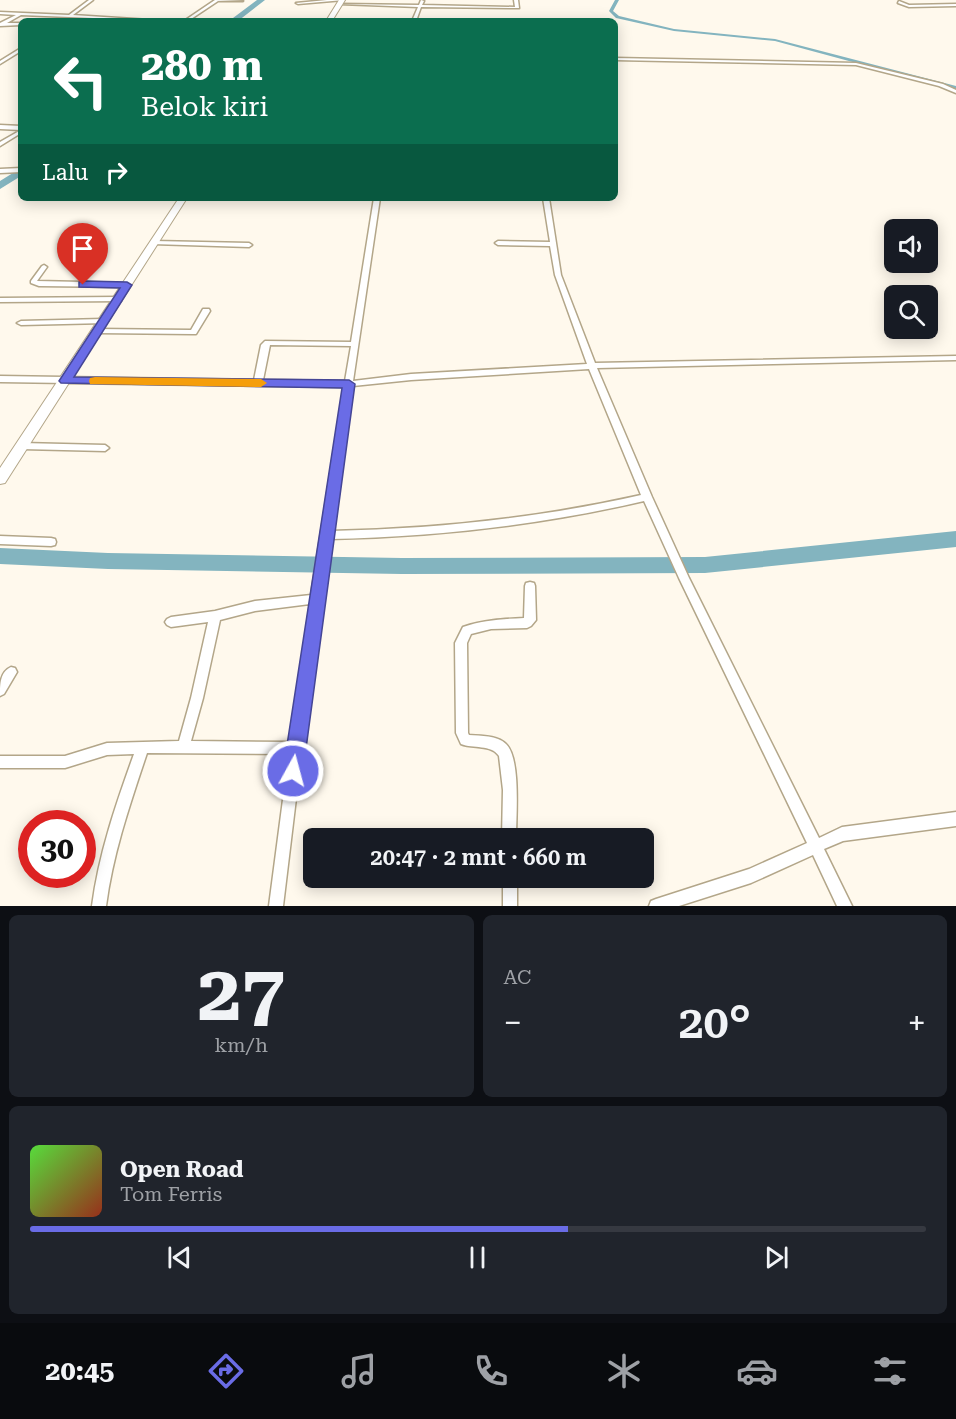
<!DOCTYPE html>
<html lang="id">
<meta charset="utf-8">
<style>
:root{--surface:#171b24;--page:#20242c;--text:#f1f3f6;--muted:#9ea1a6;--line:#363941;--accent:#6a6ce6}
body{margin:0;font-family:"Roboto Serif",serif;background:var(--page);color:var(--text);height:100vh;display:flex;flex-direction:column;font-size:22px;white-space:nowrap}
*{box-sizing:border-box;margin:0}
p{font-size:20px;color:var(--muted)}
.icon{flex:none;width:33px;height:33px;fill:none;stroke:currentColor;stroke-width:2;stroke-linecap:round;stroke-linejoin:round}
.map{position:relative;height:906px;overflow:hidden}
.details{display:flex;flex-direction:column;gap:9px;padding:9px;background:#0d0f14;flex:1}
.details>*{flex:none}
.top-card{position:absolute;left:18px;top:18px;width:600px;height:183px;border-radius:9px;box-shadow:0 3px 15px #0003;background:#0b6e4f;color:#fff;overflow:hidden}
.controls{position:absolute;left:884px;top:219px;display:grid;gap:12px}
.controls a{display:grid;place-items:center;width:54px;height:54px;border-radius:9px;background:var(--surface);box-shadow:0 3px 15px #0003;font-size:30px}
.speed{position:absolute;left:18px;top:810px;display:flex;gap:12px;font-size:30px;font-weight:700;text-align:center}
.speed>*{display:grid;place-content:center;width:78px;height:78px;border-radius:50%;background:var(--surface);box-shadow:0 3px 15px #0003;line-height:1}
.speed .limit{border:9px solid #d22;background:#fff;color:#111}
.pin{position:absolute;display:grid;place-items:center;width:51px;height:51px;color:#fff;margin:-62px -26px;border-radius:50% 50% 50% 0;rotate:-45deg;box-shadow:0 0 6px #0007}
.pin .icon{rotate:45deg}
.me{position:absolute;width:66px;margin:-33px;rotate:7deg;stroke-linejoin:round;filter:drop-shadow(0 0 4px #0008)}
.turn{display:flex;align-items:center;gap:21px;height:126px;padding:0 24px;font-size:27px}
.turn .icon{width:78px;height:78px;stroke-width:2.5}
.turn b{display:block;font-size:42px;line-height:51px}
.then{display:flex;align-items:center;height:57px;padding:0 24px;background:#0003;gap:12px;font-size:22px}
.big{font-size:45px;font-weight:600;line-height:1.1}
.details .widget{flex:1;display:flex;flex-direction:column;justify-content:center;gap:9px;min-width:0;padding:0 21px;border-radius:9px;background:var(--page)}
.details .dial{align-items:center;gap:0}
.dial b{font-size:78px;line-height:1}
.song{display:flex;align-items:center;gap:18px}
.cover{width:72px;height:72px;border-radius:9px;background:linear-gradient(135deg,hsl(110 70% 55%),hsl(10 70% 35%))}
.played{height:6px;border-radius:3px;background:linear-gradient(90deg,var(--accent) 60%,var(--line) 60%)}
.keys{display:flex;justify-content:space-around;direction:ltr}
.heat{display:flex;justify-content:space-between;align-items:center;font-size:33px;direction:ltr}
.details .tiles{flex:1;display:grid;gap:9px;grid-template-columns:1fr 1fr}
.widget:last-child{grid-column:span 2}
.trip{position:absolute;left:303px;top:828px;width:351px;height:60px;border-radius:9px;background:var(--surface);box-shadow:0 3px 15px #0003;font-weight:600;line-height:60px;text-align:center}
.tab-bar{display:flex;height:96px;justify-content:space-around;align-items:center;background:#090b0e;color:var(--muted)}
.tab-bar .icon{width:42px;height:42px}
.tab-bar .on{color:var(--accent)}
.tab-bar b{font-size:27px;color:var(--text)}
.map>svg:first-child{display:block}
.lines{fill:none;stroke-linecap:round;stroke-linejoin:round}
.canal{fill:#83b4bf;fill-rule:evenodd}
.river{fill:#83b4bf;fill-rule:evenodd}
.street-casing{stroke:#b3a689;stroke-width:3}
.secondary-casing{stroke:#b3a689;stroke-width:2}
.street{fill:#fff;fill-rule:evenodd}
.secondary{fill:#fff;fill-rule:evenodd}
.route{fill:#6a6ce6;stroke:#454696;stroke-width:1.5}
.slow{fill:#f59e0b}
</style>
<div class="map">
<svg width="956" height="906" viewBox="0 0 956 906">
<rect width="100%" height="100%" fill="#fff9ed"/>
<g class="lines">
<!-- canal -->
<path class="canal" d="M615,0h4l-6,11 6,5 55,13 101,10 181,47v4l-181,-49 -101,-10 -58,-13 -7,-7z"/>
<!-- river -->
<path class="river" d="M257,0h8l-27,21h-9z
M21,168v8l-21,13v-8z
M956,531v16l-251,26 -303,1 -294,-5 -108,-5v-16l108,5 294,5 303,-1z"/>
<!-- street casing -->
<g class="street-casing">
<path id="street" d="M89,0h4l-20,15 92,6 -144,-6 -14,8h14v2l-21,1v-3l16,-8 -16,-1v-2l69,3z
M215,0l28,1h-25l-30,20h-4z
M327,0h17l-46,4 -2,-1z
M421,0l3,1 -2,4 93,2 -1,-7h4l1,8 -98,-1 -5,14h-4l6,-14 -79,-3 80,1z
M899,1l10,4 47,-1v2l-47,1 -11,-4z
M21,48v3l-21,13v-3z
M615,58l241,5 87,21 13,6v3l-17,-7 -83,-21 -241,-5z
M0,125l21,1v7l-21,13v-4l21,-12 -21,-1z
M21,168v4l-21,1v-4z
M374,198h6l-27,183 58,-7 176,-10 -32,-89 -5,-29 -52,-1 -3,-2 3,-2 52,1 -7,-44h6l12,77 34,88 361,-7v4l-359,8 55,129 37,81 130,260 23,-11 114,-15v14l-113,15 -19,8 28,57h-15l-24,-51 -62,28 -72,23h-30l2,-5 5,-2 93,-30 58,-26 -128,-265 -35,-77c-103,24 -207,36 -314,38l-18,127 -29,240h-14l20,-152 -142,-1c-17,51 -34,100 -41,153h-14c7,-53 24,-102 42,-152l-27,1 -42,13h-65v-12h65l42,-13 72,-2 12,-43 17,-76 -37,5 -4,-2 -2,-3 2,-3 4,-2 44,-6 40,-10 56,-6 33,-208 -344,-5v-6l254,4 7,-35 4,-4 86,1zM270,345l81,1 -6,35 -82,-1zM589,369l52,126c-102,23 -205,34 -310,36l22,-145 58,-6zM310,604l-20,138 -99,-1 12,-43 17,-78 35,-9z
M154,241l95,2 3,2 -3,2 -97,-3v-2z
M44,265l3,2 -10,14 90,2 3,2 -3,2 -88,-1 -8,-3v-2l11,-15z
M118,297h3v4l-121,1v-4z
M203,309h6l1,2 -14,23h-3l-96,-1 -4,-2 4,-2 94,1z
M103,319h3v4l-85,2 -4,-2 4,-2z
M22,443l83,2 4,3 -4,3 -83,-2 -4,-3z
M0,536l51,2 4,1 1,3 -1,3 -4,1 -51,-2z
M530,582l4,1 1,3 1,34 -5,6 -4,2 -36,1 -20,5 -4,9 1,90 1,2c12,1 28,0 37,9 15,14 10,73 10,94h-14l1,-48 -4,-34c-8,-12 -26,-7 -38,-12l-5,-11 -1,-90 8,-16c20,-7 40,-8 61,-9l1,-32 1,-3z
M11,667l4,1 2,4 -13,22 -4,2c0,-12 0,-24 11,-29z
M503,878h14v28h-14z"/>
</g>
<!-- secondary casing -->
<g class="secondary-casing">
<path id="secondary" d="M339,0h6l-13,21h-6z
M179,198h8l-182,285 -5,1v-16z"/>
</g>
<!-- street -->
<use href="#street" class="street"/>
<!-- secondary -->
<use href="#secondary" class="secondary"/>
</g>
<!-- route -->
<path class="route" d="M83,281l44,1 5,3 -58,92 275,3 6,4 -52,387 -3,7 -7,2 -7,-2 -3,-7 59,-383 -281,-5 -2,-2 61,-93 -41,-1v-5z"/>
<!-- slow -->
<path class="slow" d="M95,377l166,2 6,4 -6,4 -171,-3 -1,-3 1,-3z"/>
</svg>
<div class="controls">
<a><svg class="icon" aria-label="sound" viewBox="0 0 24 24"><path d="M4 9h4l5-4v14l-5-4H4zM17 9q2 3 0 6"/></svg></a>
<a><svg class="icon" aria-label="search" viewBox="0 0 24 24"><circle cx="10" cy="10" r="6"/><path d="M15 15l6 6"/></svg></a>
</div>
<div class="speed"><div class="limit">30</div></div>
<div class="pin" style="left:83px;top:285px;background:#d93025"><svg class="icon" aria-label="arrive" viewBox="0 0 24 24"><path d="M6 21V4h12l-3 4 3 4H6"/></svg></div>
<svg class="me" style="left:293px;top:771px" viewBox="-20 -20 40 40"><circle r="17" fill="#6a6ce6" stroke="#fff" stroke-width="3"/><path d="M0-11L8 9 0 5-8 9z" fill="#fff"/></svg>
<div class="trip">20:47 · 2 mnt · 660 m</div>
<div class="top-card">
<div class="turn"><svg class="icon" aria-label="left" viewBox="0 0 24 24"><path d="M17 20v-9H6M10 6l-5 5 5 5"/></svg><div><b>280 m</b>Belok kiri</div></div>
<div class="then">Lalu<svg class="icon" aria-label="right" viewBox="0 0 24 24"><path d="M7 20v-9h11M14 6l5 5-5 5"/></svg></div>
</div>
</div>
<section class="details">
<div class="tiles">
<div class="widget dial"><b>27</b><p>km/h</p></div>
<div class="widget"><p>AC</p>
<div class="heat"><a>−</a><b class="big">20°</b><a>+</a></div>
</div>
<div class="widget">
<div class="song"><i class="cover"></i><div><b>Open Road</b><p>Tom Ferris</p></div></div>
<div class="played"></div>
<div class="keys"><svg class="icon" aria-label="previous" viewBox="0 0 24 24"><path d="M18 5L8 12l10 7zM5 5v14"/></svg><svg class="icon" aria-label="pause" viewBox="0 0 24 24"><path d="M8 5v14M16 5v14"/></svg><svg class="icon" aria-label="next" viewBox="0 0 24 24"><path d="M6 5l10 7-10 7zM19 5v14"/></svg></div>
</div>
</div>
</section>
<nav class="tab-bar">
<b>20:45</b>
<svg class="icon on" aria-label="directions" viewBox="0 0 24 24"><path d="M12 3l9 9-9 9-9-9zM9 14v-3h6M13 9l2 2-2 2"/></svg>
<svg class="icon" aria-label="music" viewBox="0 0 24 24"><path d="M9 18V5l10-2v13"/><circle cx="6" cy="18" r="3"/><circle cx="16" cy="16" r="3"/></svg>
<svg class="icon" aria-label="phone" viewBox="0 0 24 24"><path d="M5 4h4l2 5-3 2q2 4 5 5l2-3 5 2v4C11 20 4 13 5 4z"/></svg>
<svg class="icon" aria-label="climate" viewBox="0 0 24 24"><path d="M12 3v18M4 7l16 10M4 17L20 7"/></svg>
<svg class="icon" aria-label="car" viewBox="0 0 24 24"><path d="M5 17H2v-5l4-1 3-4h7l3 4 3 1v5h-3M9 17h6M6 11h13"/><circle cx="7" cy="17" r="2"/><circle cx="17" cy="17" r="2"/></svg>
<svg class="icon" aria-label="filters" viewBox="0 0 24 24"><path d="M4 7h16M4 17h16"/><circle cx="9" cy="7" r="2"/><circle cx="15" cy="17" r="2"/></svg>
</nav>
